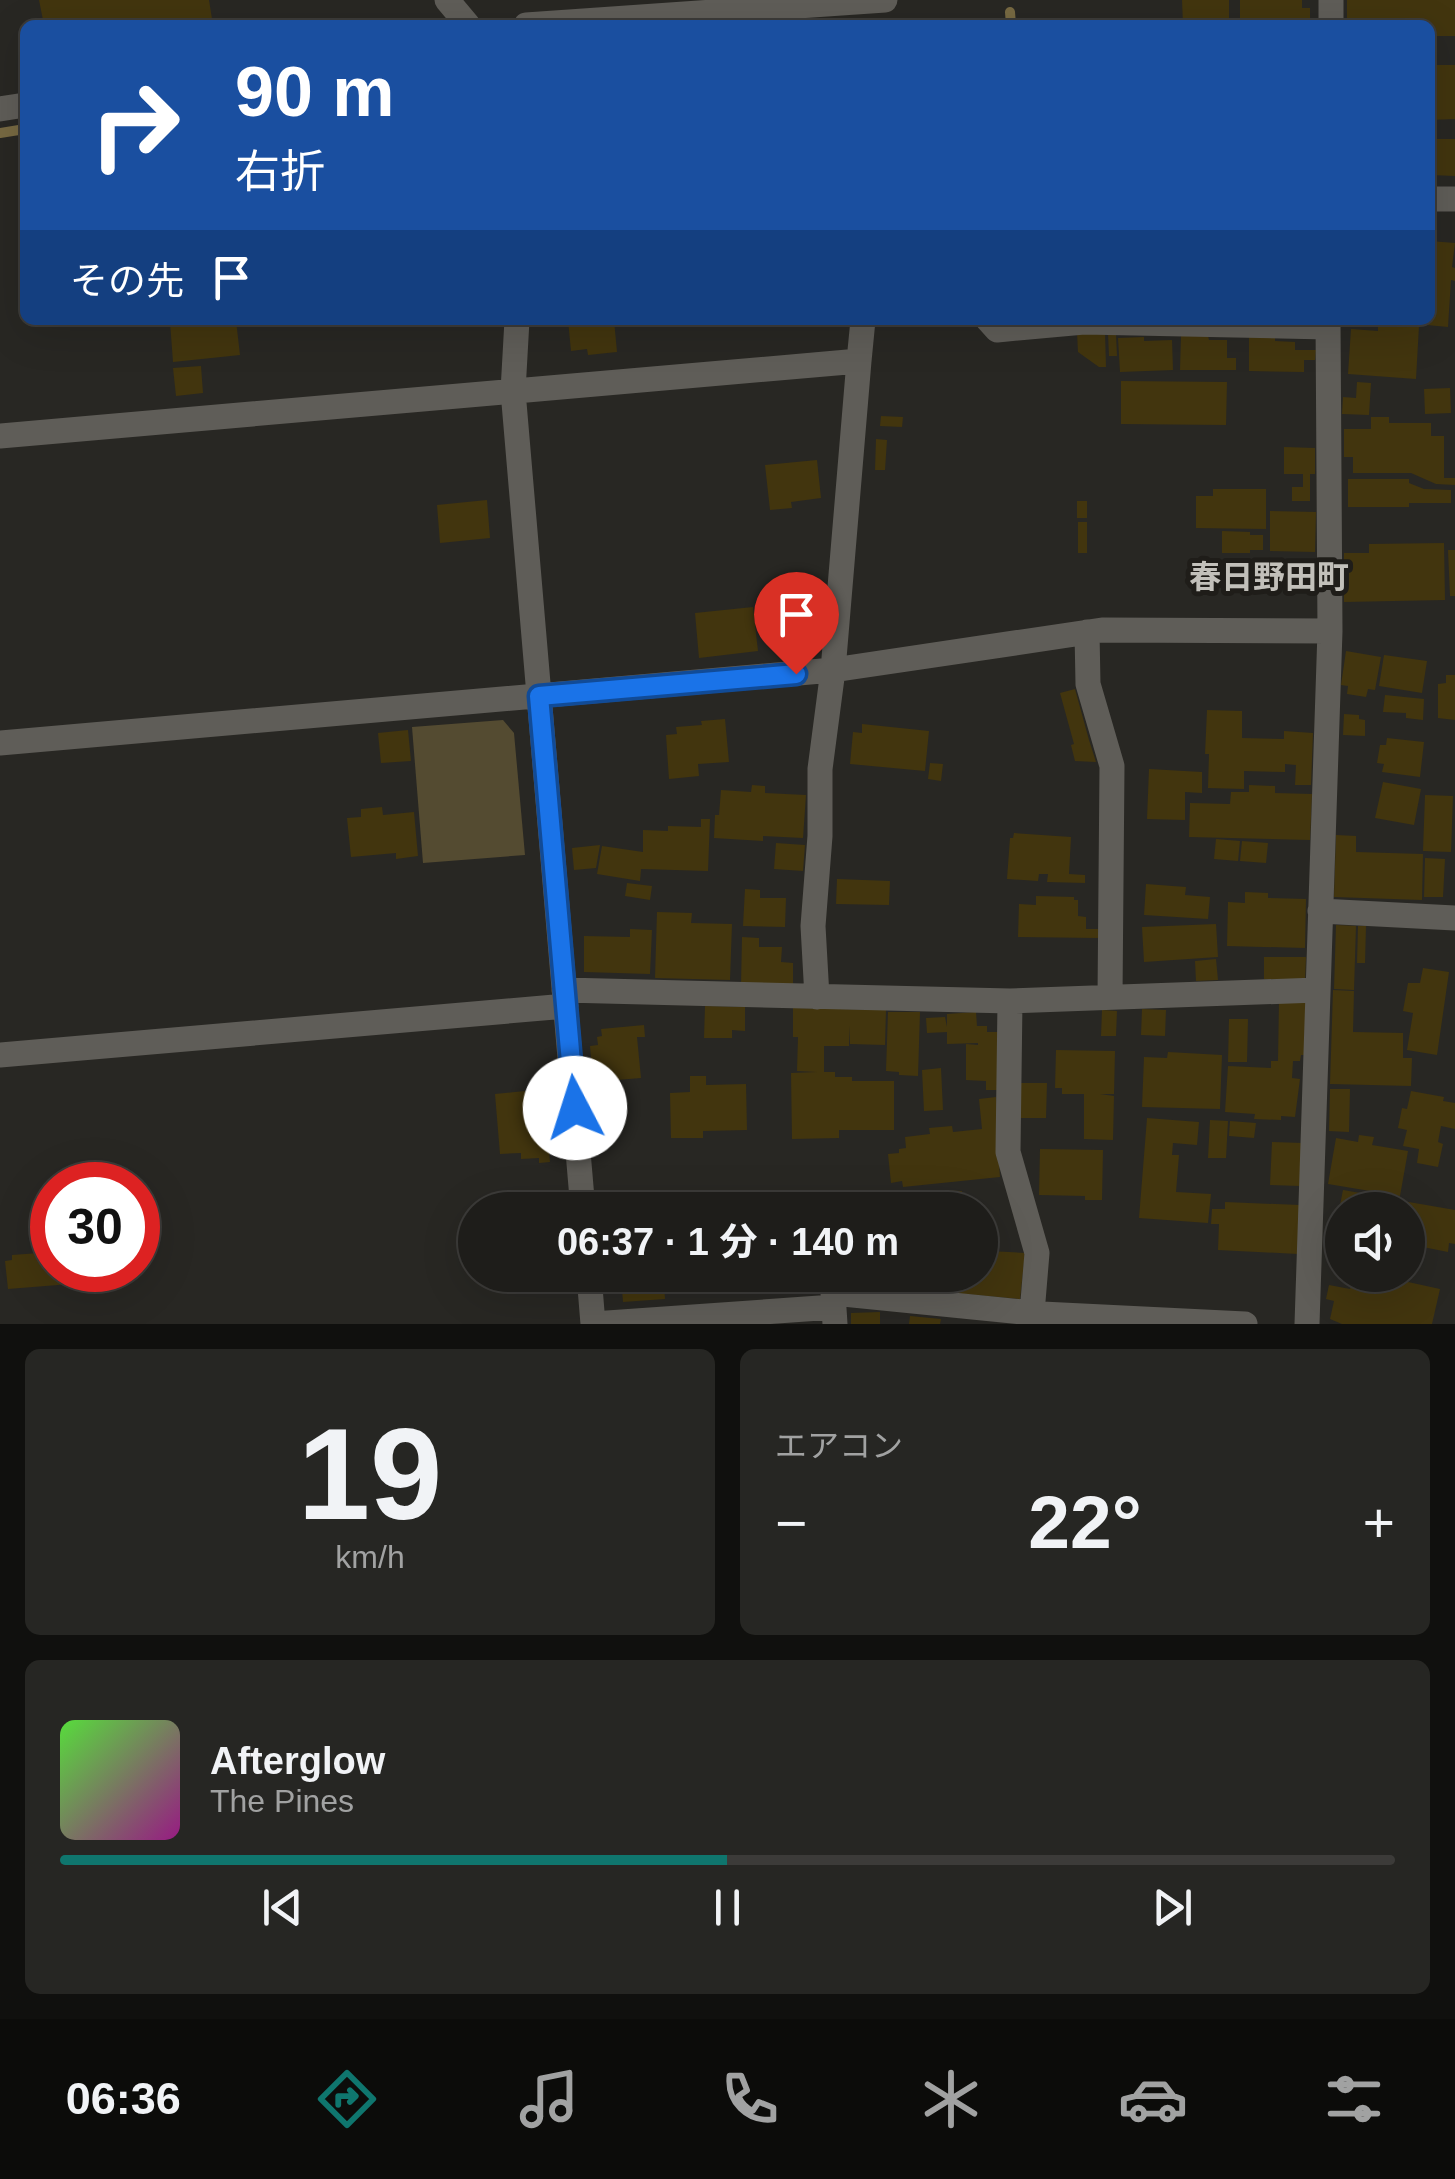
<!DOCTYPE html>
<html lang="ja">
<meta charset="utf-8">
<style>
:root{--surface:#1e1d1a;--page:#262623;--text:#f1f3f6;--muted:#a1a2a2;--line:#3c3b39;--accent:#0f766e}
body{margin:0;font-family:Arial,"Noto Sans JP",sans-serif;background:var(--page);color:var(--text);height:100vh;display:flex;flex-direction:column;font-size:38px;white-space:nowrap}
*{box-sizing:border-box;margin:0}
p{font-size:32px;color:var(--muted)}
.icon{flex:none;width:55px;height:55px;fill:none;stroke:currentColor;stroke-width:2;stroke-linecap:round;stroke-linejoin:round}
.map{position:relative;height:1324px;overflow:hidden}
.drawer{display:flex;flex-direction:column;gap:25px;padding:25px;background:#10100e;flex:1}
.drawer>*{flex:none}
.guide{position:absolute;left:20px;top:20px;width:1415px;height:305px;border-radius:15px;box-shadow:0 10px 40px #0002,0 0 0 2px var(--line);background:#1a4fa0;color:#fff;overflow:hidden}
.fabs{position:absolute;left:1325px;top:1192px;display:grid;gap:20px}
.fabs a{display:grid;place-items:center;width:100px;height:100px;border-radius:50%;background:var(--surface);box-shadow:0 10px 40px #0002,0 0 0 2px var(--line);font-size:50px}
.speed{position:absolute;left:30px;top:1162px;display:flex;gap:20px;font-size:50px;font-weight:700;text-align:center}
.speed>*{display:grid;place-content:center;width:130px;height:130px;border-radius:50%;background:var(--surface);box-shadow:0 10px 40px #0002,0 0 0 2px var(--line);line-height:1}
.speed .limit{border:15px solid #d22;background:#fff;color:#111}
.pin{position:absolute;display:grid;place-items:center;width:85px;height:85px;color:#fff;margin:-102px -42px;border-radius:50% 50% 50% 0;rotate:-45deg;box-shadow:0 0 10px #0007}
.pin .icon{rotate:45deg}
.me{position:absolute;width:110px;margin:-55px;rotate:355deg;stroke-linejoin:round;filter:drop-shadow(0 0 8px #0008)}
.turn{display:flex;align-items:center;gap:35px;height:210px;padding:0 50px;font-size:45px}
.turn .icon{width:130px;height:130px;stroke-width:2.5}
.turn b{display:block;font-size:70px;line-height:85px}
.then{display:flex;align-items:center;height:95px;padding:0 50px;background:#0003;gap:20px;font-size:38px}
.big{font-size:75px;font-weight:700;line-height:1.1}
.drawer .widget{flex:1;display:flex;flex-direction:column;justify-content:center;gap:15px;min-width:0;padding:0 35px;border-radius:15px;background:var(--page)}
.drawer .dial{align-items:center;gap:0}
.dial b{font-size:130px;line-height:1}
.song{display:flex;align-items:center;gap:30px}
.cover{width:120px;height:120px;border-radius:15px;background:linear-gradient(135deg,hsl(110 70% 55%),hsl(310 70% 35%))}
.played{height:10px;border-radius:5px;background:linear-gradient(90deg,var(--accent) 50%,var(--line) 50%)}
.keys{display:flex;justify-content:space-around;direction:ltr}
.heat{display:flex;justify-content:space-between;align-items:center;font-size:55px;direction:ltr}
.drawer .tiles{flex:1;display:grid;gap:25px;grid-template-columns:1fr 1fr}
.widget:last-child{grid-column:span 2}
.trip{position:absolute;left:458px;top:1192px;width:540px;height:100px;border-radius:50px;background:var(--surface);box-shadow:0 10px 40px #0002,0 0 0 2px var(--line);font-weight:700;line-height:100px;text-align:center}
.tabs{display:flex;height:160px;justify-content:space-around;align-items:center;background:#0c0c0a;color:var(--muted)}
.tabs .icon{width:70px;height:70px}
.tabs .current{color:var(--accent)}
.tabs b{font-size:45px;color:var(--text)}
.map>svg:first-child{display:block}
.green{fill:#544b31}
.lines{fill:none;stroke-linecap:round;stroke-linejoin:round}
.stream{stroke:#776942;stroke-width:10}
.building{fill:#42350e}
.street{stroke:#5f5d58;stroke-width:25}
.route-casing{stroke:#114b97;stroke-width:25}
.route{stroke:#1a73e8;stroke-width:18}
.labels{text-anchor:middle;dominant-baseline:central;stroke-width:10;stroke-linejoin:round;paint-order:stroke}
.quarter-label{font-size:32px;font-weight:bold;fill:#c2c0ba;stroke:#1f1d19}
</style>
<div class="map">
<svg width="1455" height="1324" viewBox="0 0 1455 1324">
<rect width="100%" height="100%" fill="#282723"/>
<!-- green -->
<path class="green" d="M503,720l11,13 11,122 -102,8 -11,-136z"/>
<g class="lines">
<!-- stream -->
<path class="stream" d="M1010,12l1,13
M0,133l25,-4"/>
</g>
<!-- building -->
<path class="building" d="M39,0h170l4,25h-169z
M1182,0h47v25h-46z
M1240,0h62v8h8v17h-70z
M1347,0h108v36h-25v-11h-83z
M1430,65h25v54l-25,1z
M1430,139h25v37l-25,-1z
M1430,241l25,2 -3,24 3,1v13l-4,-1 -3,47 -32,-3 1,-4h13z
M186,320h50l4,35 -67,7 -3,-40z
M568,320h46l3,32 -29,3 -1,-6 -16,2z
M1378,323l41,3 -3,53 -68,-5 3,-45 27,2z
M1105,331l1,36h-7l-21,-15 -1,-20z
M1108,334h8l1,22h-8z
M1181,336h27l1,4h18v18h9v12h-56z
M1249,336h26v5l20,1v8h21l-1,10h-11v12l-55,-1z
M1144,337v4l28,-1 1,30 -53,2 -2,-34z
M201,366l2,27 -27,3 -3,-28z
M1121,381l106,1 -1,43 -105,-1z
M1357,382l14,1 -2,32 -27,-1 1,-17 13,1z
M1450,388l1,25 -26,1 -1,-25z
M881,416l22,1 -1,10 -22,-1z
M1371,417h18v6h42v13h13v42h11v7l-19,-1 -25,-11h-58v-16h-9v-28h27z
M876,439l11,1 -2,30h-10z
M1284,447l31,1v26h-5v27h-18v-14h11v-13h-19z
M817,460l4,38 -30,4 1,6 -22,2 -5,-45z
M1348,479h61v4l15,6 27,1v13h-42v4h-61z
M1213,489h53v40l-70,-1v-32h17z
M487,500l3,38 -50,5 -3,-38z
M1077,501h10v17h-10z
M1270,511l46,1 -1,40 -45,-1z
M1078,522h9v31h-9z
M1222,531l28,1v3h13v15h-13v3h-28z
M1444,543l1,57 -101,2v-49h25v-9z
M1448,550h7v46h-5z
M1286,559h29v24h-30z
M753,607l5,44 -59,7 -4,-45z
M1346,651l35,6 -6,33 -7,-1 -2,8 -19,-3 1,-8 -7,-1z
M1384,655l43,6 -5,32 -43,-7z
M1446,675h9v45l-17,-2v-34l8,-1z
M1075,689l14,51 7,22 -21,-1 -4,-16 3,-1 -14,-51z
M1385,695l39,4 -1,21 -17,-2v-5l-23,-1z
M1207,710l35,1v27l42,1v-8l29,2 -2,52h-16l1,-20 -11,-1v8l-41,-1v18l-36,-1 1,-34h-4z
M1344,714l15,1v4l6,1v16l-22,-1z
M725,719l4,43 -31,2 1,12 -30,3 -3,-44 11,-1 -1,-7 26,-2 -1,-4z
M862,724l67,7 -4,40 -75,-7 3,-32 9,1z
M408,730l3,31 -30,2 -3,-30z
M1387,738l37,4 -4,35 -38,-5 2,-8 -7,-1 3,-18h6z
M930,763l13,1 -2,17 -13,-2z
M1149,769l53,3v21l-17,-1v28l-38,-1z
M1383,782l38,7 -7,36 -39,-7z
M752,785l13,1v7l41,2 -3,43 -40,-2v5l-49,-3 1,-23h4l2,-25 30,2z
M1249,785l26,1v7l37,1 -2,46 -121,-3 1,-34 40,1 1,-12h18z
M1425,795l28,1 -2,56 -28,-1z
M382,807l1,8 31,-3 4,44 -22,3v-6l-45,4 -4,-39 14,-1v-8z
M701,819h9l-2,52 -67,-2 -1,12 -43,-7 5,-28 41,6v-22l25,1v-5l33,1z
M1014,833l57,4 -2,37 16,1v8l-38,-1 1,-8h-9l-1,7 -31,-2 3,-41h3z
M1336,835l20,1v16l67,2 -1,46 -88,-3z
M1216,839l24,2 -2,20 -24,-2z
M1242,841l26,2 -2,20 -26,-2z
M776,843l29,2 -2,26 -29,-2z
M600,845l-4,23 -22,2 -2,-22z
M1425,858l20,1 -2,38h-19z
M837,879l53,2 -1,24 -53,-1z
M627,883l25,3 -2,14 -25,-4z
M1146,884l40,3 -1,8 25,2 -2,22 -64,-4z
M745,889l15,1v8h26l-1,29 -42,-1z
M1245,892l23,1v5l38,1 -1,49 -78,-2 1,-44 17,1z
M1036,896l38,1v3h4v16l8,1v12h12v9l-80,-1 1,-33 17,1z
M657,912l35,1 -1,10 41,1 -2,56 -75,-2z
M1216,924l2,33 -74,5 -2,-35z
M1336,925l20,1 -2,64 -20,-1z
M1358,926h8l-1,37h-8z
M630,929l22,1 -2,44 -66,-2v-36l46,1z
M742,937l17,1v9h23l-1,15 12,1v23l-52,-1z
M1264,957h42l-1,23 -41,-1z
M1216,959l2,21 -22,1 -1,-20z
M1423,968l26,4 -12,83 -30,-5 6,-37 -10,-2 5,-28h12z
M1333,990l21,1 -1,41 50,1v25h9l-1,28 -81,-2z
M1279,1001l27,1 -2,53h-3l-1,6h-7l-1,17 8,1 -5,38 -14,-1v4l-27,-1 1,-5 -30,-2 3,-46 43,2v-7h7z
M705,1006l40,1v24l-13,-1v8h-28z
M793,1008l93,2 -1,35 -35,-1 -1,-18v20h-25v26h11v5h17v4h42v49h-55v8l-47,1 -1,-66 26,-1 -20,-1 1,-34h-5z
M1142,1009l24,1 -1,26 -24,-1z
M1102,1010l15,1 -1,25h-15z
M888,1012h32l-2,64 -19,-1v-3l-13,-1z
M976,1012l1,14h10v6h12v58h-13v-9l-20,-1v-36l12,1v-2l-31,1v-12l-20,1 -1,-15 19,-1 2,10v-13z
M1229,1019h19l-1,43h-19z
M644,1025l1,12h-8l4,41 -48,4 -3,-36 8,-1 -1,-8 5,-1 -1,-7z
M1056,1050l59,1 -1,43h-14l14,2 -1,44 -29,-1v-45h-22v-6h-7z
M1168,1052l54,3 -2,54 -78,-2 2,-50 23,1z
M941,1068l2,42 -19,1 -2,-41z
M690,1076h16v9l40,-1 1,46 -44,1v7h-32l-1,-45 20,-1z
M1020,1083h27l-1,35h-27z
M1330,1089h20l-1,43 -20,-1z
M525,1091l1,18 19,-2 5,55 -11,1v-5l-18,1v-6l-21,1 -5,-60z
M1411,1091l33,6 -1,4 12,2v26l-14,-3 -3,16 5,2 -5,23 -21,-4 2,-14 -16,-3 4,-16 -9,-2 4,-20 5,1z
M996,1097l3,29h-3l4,51 -97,10 -1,-6 -11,2 -3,-29 11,-1v-4l7,-1 -1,-11 25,-3 -1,-6 23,-2 1,6 29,-3 -3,-30z
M1147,1118l52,4 -2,23 -24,-2 -1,12h7l-3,37 35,2 -3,29 -69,-5z
M1210,1120l18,1 -2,37h-18z
M1230,1121l26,2 -2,15 -25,-2z
M1359,1135l15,2 -2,8 36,6 -8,45 -72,-12 8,-46 22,4z
M1272,1142l31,1 -3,43 -30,-1z
M1040,1149l63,1 -1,50h-17v-4l-46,-1z
M933,1190l29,1 -1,19h-29z
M1343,1190l35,6 -2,14h-37z
M1380,1197l75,13v34l-6,-1 -1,9 -40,-8v-34h-30z
M897,1200l20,1v9h-21z
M1225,1202l75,3 -2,49 -80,-4 1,-26h-8l1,-15h13z
M1332,1233h10v16l-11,-1z
M980,1246l9,1v4l36,2 -5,46 -79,-7 1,-17h38z
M52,1252v18h30l1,13 -75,6 -3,-28 7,-1v-5z
M617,1275h46l2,24 -42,3 -1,-13 -4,1z
M721,1275h49l1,14 -49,5z
M862,1275h67v9l-67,-1z
M1353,1275h38l-1,3 50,11 -8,35h-90l-12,-5 4,-18 -8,-2 3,-14 21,4z
M880,1312v12h-29v-11z
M910,1316l31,3 -1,5h-31z"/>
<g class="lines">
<!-- street -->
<path class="street" d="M447,0l21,25
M1331,0v25
M526,25l359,-25
M0,109l25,-4
M1430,199h25
M517,320l-4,71 70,819
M988,320l9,10 87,-8 244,5
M859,361l4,-41
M0,436l859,-75 -26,309 -13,99v67l-7,90 4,71
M1087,632l1,52 24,82 -2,231
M0,743l833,-73 269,-40 228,1
M1320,911l135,7
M564,990l446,11 307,-11
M1010,1001l-2,151 29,101 -5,60
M0,1055l566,-49
M589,1275l4,49
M593,1324l241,-17
M835,1324l-2,-31 209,21 203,10
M1307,1324l23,-693 -2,-311"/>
</g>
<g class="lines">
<!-- route casing -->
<g class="route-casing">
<path id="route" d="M575,1108l-36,-412 257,-22"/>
</g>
<!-- route -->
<use href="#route" class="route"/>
</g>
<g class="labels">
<!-- quarter labels -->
<g class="quarter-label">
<text x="1269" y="577">春日野田町</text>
</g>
</g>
</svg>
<div class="fabs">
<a><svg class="icon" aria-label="sound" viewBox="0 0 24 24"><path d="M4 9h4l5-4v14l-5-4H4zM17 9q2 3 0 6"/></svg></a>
</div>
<div class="speed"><div class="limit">30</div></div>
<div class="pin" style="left:796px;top:674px;background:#d93025"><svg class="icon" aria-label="arrive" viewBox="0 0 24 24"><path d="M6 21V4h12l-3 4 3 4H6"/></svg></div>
<svg class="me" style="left:575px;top:1108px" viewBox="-20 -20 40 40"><circle r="19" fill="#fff"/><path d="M0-13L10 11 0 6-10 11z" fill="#1a73e8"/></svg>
<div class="trip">06:37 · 1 分 · 140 m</div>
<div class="guide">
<div class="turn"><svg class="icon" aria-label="right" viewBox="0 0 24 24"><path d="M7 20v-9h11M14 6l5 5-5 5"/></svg><div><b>90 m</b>右折</div></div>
<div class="then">その先<svg class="icon" aria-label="arrive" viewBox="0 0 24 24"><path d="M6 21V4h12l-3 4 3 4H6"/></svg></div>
</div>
</div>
<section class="drawer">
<div class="tiles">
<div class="widget dial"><b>19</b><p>km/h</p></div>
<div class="widget"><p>エアコン</p>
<div class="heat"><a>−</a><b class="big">22°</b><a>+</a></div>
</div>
<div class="widget">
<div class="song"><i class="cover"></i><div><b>Afterglow</b><p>The Pines</p></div></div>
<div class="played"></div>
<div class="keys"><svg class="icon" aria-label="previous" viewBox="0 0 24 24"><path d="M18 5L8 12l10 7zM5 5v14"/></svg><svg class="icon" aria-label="pause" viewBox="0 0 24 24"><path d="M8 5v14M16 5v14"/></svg><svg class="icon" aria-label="next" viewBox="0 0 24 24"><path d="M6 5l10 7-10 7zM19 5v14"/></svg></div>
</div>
</div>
</section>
<nav class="tabs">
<b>06:36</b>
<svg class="icon current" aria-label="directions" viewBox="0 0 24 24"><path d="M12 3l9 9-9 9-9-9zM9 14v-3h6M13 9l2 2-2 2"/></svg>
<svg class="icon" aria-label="music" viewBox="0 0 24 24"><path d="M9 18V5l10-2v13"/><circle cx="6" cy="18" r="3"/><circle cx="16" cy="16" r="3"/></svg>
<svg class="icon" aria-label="phone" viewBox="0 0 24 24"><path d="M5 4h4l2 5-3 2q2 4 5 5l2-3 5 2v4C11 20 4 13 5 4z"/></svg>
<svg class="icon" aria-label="climate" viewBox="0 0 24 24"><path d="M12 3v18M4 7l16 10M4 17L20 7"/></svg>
<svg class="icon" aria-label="car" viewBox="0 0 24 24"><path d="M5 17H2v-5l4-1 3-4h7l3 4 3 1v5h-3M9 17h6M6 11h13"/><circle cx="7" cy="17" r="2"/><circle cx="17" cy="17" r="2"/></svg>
<svg class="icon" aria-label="filters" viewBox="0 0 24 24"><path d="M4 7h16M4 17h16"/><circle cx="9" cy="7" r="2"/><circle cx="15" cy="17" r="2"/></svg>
</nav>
